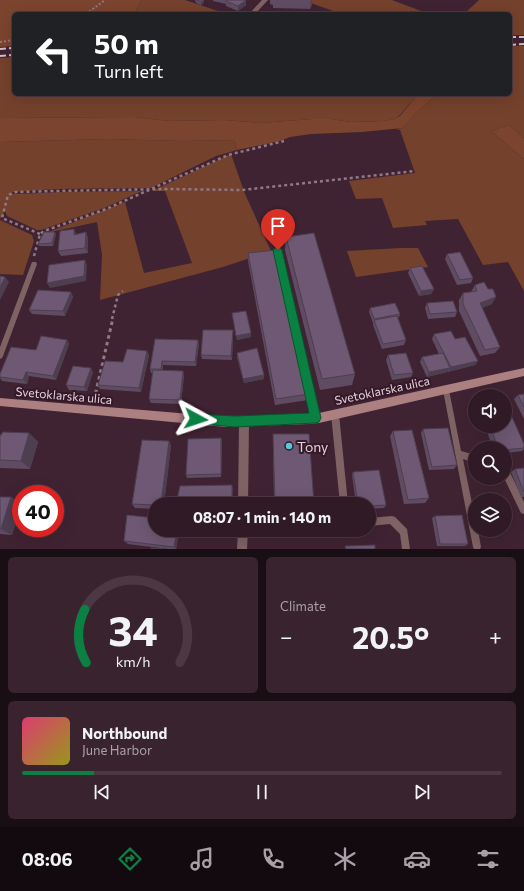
<!DOCTYPE html>
<meta charset="utf-8">
<style>
:root{--surface:#301a26;--page:#38232e;--text:#f1f3f6;--muted:#a8a1a7;--line:#4b3843;--accent:#0b8043}
body{margin:0;font-family:Commissioner,sans-serif;background:var(--page);color:var(--text);height:100vh;display:flex;flex-direction:column;font-size:15px;white-space:nowrap}
*{box-sizing:border-box;margin:0}
p{font-size:13px;color:var(--muted)}
.icon{flex:none;width:22px;height:22px;fill:none;stroke:currentColor;stroke-width:2;stroke-linecap:round;stroke-linejoin:round}
.map{position:relative;height:549px;overflow:hidden}
.drawer{display:flex;flex-direction:column;gap:8px;padding:8px;background:#1a0e15;flex:1}
.drawer>*{flex:none}
.guide{position:absolute;left:12px;top:12px;width:500px;height:84px;border-radius:6px;box-shadow:0 4px 16px #0002,0 0 0 1px var(--line);background:#202124;color:#fff;overflow:hidden}
.buttons{position:absolute;left:468px;top:389px;display:grid;gap:8px}
.buttons a{display:grid;place-items:center;width:44px;height:44px;border-radius:50%;background:var(--surface);box-shadow:0 4px 16px #0002,0 0 0 1px var(--line);font-size:20px}
.speed{position:absolute;left:12px;top:485px;display:flex;gap:8px;font-size:20px;font-weight:700;text-align:center}
.speed>*{display:grid;place-content:center;width:52px;height:52px;border-radius:50%;background:var(--surface);box-shadow:0 4px 16px #0002,0 0 0 1px var(--line);line-height:1}
.speed .limit{border:6px solid #d22;background:#fff;color:#111}
.pin{position:absolute;display:grid;place-items:center;width:34px;height:34px;color:#fff;margin:-41px -17px;border-radius:50% 50% 50% 0;rotate:-45deg;box-shadow:0 0 4px #0007}
.pin .icon{rotate:45deg}
.me{position:absolute;width:44px;margin:-22px;rotate:95deg;stroke-linejoin:round;filter:drop-shadow(0 0 3px #0008)}
.turn{display:flex;align-items:center;gap:14px;height:84px;padding:0 16px;font-size:18px}
.turn .icon{width:52px;height:52px;stroke-width:2.5}
.turn b{display:block;font-size:28px;line-height:34px}
.big{font-size:30px;font-weight:700;line-height:1.1}
.drawer .tile{flex:1;display:flex;flex-direction:column;justify-content:center;gap:6px;min-width:0;padding:0 14px;border-radius:6px;background:var(--page)}
.drawer .dial{align-items:center;gap:0}
.dial svg{height:104px;overflow:visible;fill:none;stroke:var(--line);stroke-width:7;stroke-linecap:round;text-anchor:middle}
.dial text{fill:var(--text);stroke:none}
.song{display:flex;align-items:center;gap:12px}
.cover{width:48px;height:48px;border-radius:6px;background:linear-gradient(135deg,hsl(340 70% 55%),hsl(60 70% 35%))}
.played{height:4px;border-radius:2px;background:linear-gradient(90deg,var(--accent) 15%,var(--line) 15%)}
.keys{display:flex;justify-content:space-around;direction:ltr}
.heat{display:flex;justify-content:space-between;align-items:center;font-size:22px;direction:ltr}
.drawer .tiles{flex:1;display:grid;gap:8px;grid-template-columns:1fr 1fr}
.tile:last-child{grid-column:span 2}
.trip{position:absolute;left:148px;top:497px;width:228px;height:40px;border-radius:20px;background:var(--surface);box-shadow:0 4px 16px #0002,0 0 0 1px var(--line);font-weight:700;line-height:40px;text-align:center}
.tab-bar{display:flex;height:64px;justify-content:space-around;align-items:center;background:#130a0f;color:var(--muted)}
.tab-bar .icon{width:28px;height:28px}
.tab-bar .current{color:var(--accent)}
.tab-bar b{font-size:18px;color:var(--text)}
.map>svg:first-child{display:block}
.green{fill:#74412c}
.forest{fill:#7b442e}
.lines{fill:none;stroke-linecap:round;stroke-linejoin:round}
.path-far2{stroke:#917885;stroke-width:2;stroke-dasharray:2 2;stroke-linecap:butt}
.path-far1{stroke:#917885;stroke-width:2.5;stroke-dasharray:3 3;stroke-linecap:butt}
.path{stroke:#917885;stroke-width:3;stroke-dasharray:3.5 3.5;stroke-linecap:butt}
.lane{fill:#7f6263;fill-rule:evenodd}
.street{fill:#7f6263;fill-rule:evenodd}
.secondary{fill:#ac7f81;fill-rule:evenodd}
.rail{stroke:#d3bec8;stroke-width:2;stroke-dasharray:6 3;stroke-linecap:butt}
.wall{fill:#5f4c63}
.shaded-wall{fill:#4d3e50}
.building{fill:#6e5873;stroke:#4d3e50}
.route{fill:#0b8043;stroke:#07532c}
.poi-dot{fill:#55cadf;stroke:#351928;stroke-width:1.5}
.labels{text-anchor:middle;dominant-baseline:central;stroke-width:4;stroke-linejoin:round;paint-order:stroke}
.street-label{font-size:12px;fill:#e4d0da;stroke:#351928}
.near-poi-label{font-size:14px;fill:#e4d0da;stroke:#351928;text-anchor:start}
</style>
<div class="map">
<svg width="524" height="549" viewBox="0 0 524 549">
<rect width="100%" height="100%" fill="#402332"/>
<!-- green -->
<path class="green" d="M142,0h43l42,14h-92l2,-6z
M302,0h90l37,14h-134l44,-1z
M479,0h45v35h-14v-21h-46z
M510,46h14v92l-15,-13 -18,6 33,28v132l-16,-29 -25,3 -25,-46 -33,2 2,4 -34,3 -11,-30 -26,1 -7,-18 66,-8 -15,-43 -4,-1 7,-1 13,-15 21,-19h73z
M14,57v37h404l-17,20 -6,5 -11,2 -33,1 -20,-3h-19l-51,4 -37,-3 -55,1 -35,-4 -134,1v-60z
M108,139l74,2 51,-1 2,2 2,8 -21,6 -65,32 -93,1 -46,3 1,2 52,-2 77,-1 -38,17 -63,22h-4l-30,-14 -2,-5 -5,8v-77z
M231,154l14,40 26,57 -48,16 -123,33 2,-45 -5,-33 -51,11 79,-31 19,71 48,-10 -27,-72h-13z
M0,220l32,15 2,6 -11,34 -23,-1z
M401,248h17l10,19 -72,10 -9,-26z"/>
<!-- forest -->
<path class="forest" d="M0,0h142l-5,8 -2,6h-121v32l-14,1z
M418,94h19l-21,19 -13,15 -41,4 -51,2 -21,3 -10,4 -43,9 -2,-8 -2,-2 -51,1 -74,-2 -108,3v-24l134,-1 35,4 55,-1 37,3 51,-4h19l20,3 33,-1 11,-2 6,-4z
M509,125l15,13v21l-33,-28z"/>
<g class="lines">
<!-- path-far2 -->
<path class="path-far2" d="M86,14l19,-14
M0,42l14,-2"/>
<!-- path-far1 -->
<path class="path-far1" d="M40,234l-38,-16 6,-23 8,-3 37,-1 115,-2 74,1 173,-19
M34,256l6,-22 4,-3 62,-22 122,-54 56,-14
M112,319l6,-24 5,-4"/>
<!-- path -->
<path class="path" d="M94,400l19,-82"/>
<!-- lane -->
<path class="lane" d="M276,248h2l3,2 38,168 -1,2 -3,1 -3,-1 -1,-2 -36,-168z
M32,262h4l1,2 -34,92 -1,2 -2,1v-12z
M446,387l2,1 1,2 12,61 14,4v8l-12,-4 12,59v12h3l3,17 -1,2h-6l-1,-2 -30,-157 1,-2z
M335,411l3,1 1,2 9,90h-8l-9,-90 1,-2z
M505,467l3,1 16,34v12l-3,-1 -17,-35z
M392,516l3,1 12,12 3,20h-8l-2,-15 -10,-10 -21,2v-8z"/>
<!-- street -->
<path class="street" d="M262,0h6l-13,14h-6z
M244,417l3,2 2,3 -1,82h-10l1,-82 2,-3z
M238,530h10l-1,19h-10z"/>
<!-- secondary -->
<path class="secondary" d="M524,368v8l-205,47 -10,1 -83,3 -226,-21v-8l226,19 83,-3 10,-1z"/>
<!-- rail -->
<path class="rail" d="M510,37h14
M510,45l14,-1
M0,49l14,-1
M0,56l14,-1"/>
</g>
<!-- wall -->
<path class="wall" d="M195,0h9v2l-3,3 -5,-2z
M213,0h33v5l-8,6 -12,-5v-2l-13,-3z
M270,0h42v5l-2,4 -37,-1v-3l-3,-1z
M74,229l2,6 12,2v16l-27,3 -3,-5z
M56,234l-3,12h-14l-1,-2z
M286,237l69,137 -3,11 -32,5 -35,-140z
M248,253l61,141 -1,6 -33,5 -27,-144z
M447,254l26,24 -2,5 -14,2 -12,-26z
M410,268l24,21 -3,5 -12,2 -11,-23z
M475,285l17,19 -10,4 18,39 -5,6 -15,3 -21,-45v-11l4,-7 8,-1z
M71,292l2,5 -8,19 -33,-2 -3,-4z
M427,303l30,9 -2,5 -27,2 -3,-11z
M370,308l30,6 -2,5 8,21 -2,5 -22,4 -9,-24v-2l-4,-11z
M232,313l19,20v4l-14,3z
M233,334l-1,26 -30,-1 -1,-4z
M434,334l21,5 23,22 -3,4 -27,7v-1l-1,1 -20,5 -7,-15 2,-5 17,-3 -7,-15z
M67,340l2,4 -13,36 -27,-4 -2,8 -25,-3 -2,-3v-4l36,-24z
M198,340l1,4 -3,22 -33,-1v5l20,1 1,4 -3,29 -30,-1 -2,-4 4,-26h-2l-1,-4z
M147,351l2,4 -8,37 -41,-3 -2,-4 25,-23z
M237,353l27,22v4l-20,4 -7,-26z
M388,355l25,18 -2,4 -19,3 -6,-20z
M93,372l-6,19 -18,-1 -3,-5z
M524,394v25l-10,-20 4,-4z
M485,426h20l19,18v5l-2,2 -17,2v-5h-12z
M423,429l34,36 -3,4 -25,1 -8,-37z
M393,431l36,67 -4,5 -21,1 -14,-68z
M29,433l9,9 -8,27 -30,-1v-33z
M273,434l41,70h-40l-1,-60z
M221,438l1,4 -1,35 -34,1 -1,-3z
M169,441l2,5 -7,58h-9v5l-20,-1 -3,-4z
M524,468v29h-3l-10,-25 4,-3z
M353,472l33,33 -2,3 -15,1v-5h-13l-4,-29z
M0,497h11l10,8 -9,30 -12,-1z
M127,515l105,15v6l-53,-2 -3,15h-8l-40,-5 -4,-3z
M435,516l33,28 -3,2h-28l-5,-28z"/>
<!-- shaded-wall -->
<path class="shaded-wall" d="M204,0v2l-3,3v-3z
M246,0v5l-8,6v-5z
M311,0h1v5l-2,4z
M74,229l2,5v6l-2,-5z
M55,232l1,2 -3,12 -1,-3z
M86,232l2,5v16l-3,-5z
M85,260l2,5 -1,16 -36,7 -3,-5z
M5,277l4,5 -9,18v-12z
M434,289l-3,5 -12,2 2,-5z
M71,292l2,5 -8,19 -2,-5z
M496,297l-4,7 -16,6 4,-7z
M233,330v4l-1,26 -1,-4z
M251,333v4l-14,3 -1,-4z
M67,340l2,4 -13,36 -3,-4z
M198,340l1,4 -3,22 -1,-4z
M147,351l2,4 -8,37 -2,-4z
M162,361l1,4 -1,8 -1,-4z
M478,361l-3,4 -27,7 3,-5z
M91,368l2,4 -6,19 -3,-4z
M450,368l-3,4 -20,5 2,-5z
M183,371l1,4 -3,29 -1,-4z
M26,372l3,4 -2,8 -4,-4z
M264,375v4l-20,4 -1,-4z
M29,433l9,9 -8,27 -9,-8z
M221,438l1,4 -1,35z
M169,441l2,5 -7,58h-3z
M232,485l1,4 -1,15z
M11,497l10,8 -9,30 -11,-6z
M177,530l2,4 -3,15 -2,-2z"/>
<!-- building -->
<path class="building" d="M196,0h8l-3,2z
M227,0h19l-8,6 -12,-5z
M74,229v6l12,-3 -1,16 -27,3 2,-20z
M44,232h11l-3,11 -14,1z
M314,233l41,141 -33,5 -36,-142z
M276,250l33,144 -33,5 -28,-146z
M460,252l13,26 -13,2 -13,-26z
M85,260l-1,16 -37,7 2,-18z
M422,266l12,23 -13,2 -11,-23z
M0,276l5,1 -5,11z
M484,282l4,7h5l3,8 -16,6 20,44 -15,3 -22,-46v-11l14,-2 -2,-6z
M38,290l33,2 -8,19 -34,-1z
M453,301l4,11 -27,2 -3,-11z
M395,303l5,11 -26,5 -4,-11z
M246,311l5,22 -15,3 -4,-23z
M397,316l9,24 -23,4 -9,-24z
M203,330h30l-2,26 -30,-1z
M451,331l4,8 10,-2 13,24 -27,6 -17,-33z
M41,336l26,4 -14,36 -27,-4 -3,8 -23,-3v-3l11,-27 25,3z
M155,339l43,1 -3,22 -33,-1 -1,8h-11z
M257,348l7,27 -21,4 -6,-26z
M127,349l20,2 -8,37 -41,-3 7,-24 18,1z
M406,353l7,20 -19,2 -6,-20z
M443,353l7,15 -21,4 -7,-15z
M73,366l18,2 -7,19 -18,-2z
M153,370l30,1 -3,29 -31,-1z
M524,394v13l-6,-12z
M512,417l12,27v4l-19,2v-2h-7l-8,-22h15v-8z
M448,428l9,37 -25,2 -9,-38z
M412,430l17,68 -21,2 -15,-69z
M3,432l26,1 -8,28 -21,-1v-25h1z
M273,434h36l5,70h-39z
M221,438v36l-35,1 2,-36z
M142,440l27,1 -8,63h-6v1l-23,-1z
M524,468v24l-9,-23z
M379,470l7,35 -17,1v-2h-11l-5,-32z
M232,485v19h-56l4,-18z
M0,497h11l-10,32h-1z
M127,515l28,3v12h22l-3,17 -50,-6z
M462,515l6,29h-28l-5,-28z
M177,530h54v2z
M375,545v4h-29l-1,-3z
M151,548l16,1h-16z"/>
<!-- route -->
<path class="route" d="M278,246l4,4 39,168 -2,4 -3,1 -81,4 -43,-4 -2,-4 2,-3 4,-2 39,2 74,-3 -36,-163z"/>
<!-- markers -->
<circle class="poi-dot" cx="289" cy="446" r="4"/>
<g class="labels">
<!-- street labels -->
<g class="street-label">
<text transform="translate(382 390) rotate(-12)">Svetoklarska ulica</text>
<text transform="translate(64 395) rotate(5)">Svetoklarska ulica</text>
</g>
<!-- near-poi labels -->
<g class="near-poi-label">
<text x="297" y="446">Tony</text>
</g>
</g>
</svg>
<div class="buttons">
<a><svg class="icon" aria-label="sound" viewBox="0 0 24 24"><path d="M4 9h4l5-4v14l-5-4H4zM17 9q2 3 0 6"/></svg></a>
<a><svg class="icon" aria-label="search" viewBox="0 0 24 24"><circle cx="10" cy="10" r="6"/><path d="M15 15l6 6"/></svg></a>
<a><svg class="icon" aria-label="layers" viewBox="0 0 24 24"><path d="M12 4l9 5-9 5-9-5zM3 14l9 5 9-5"/></svg></a>
</div>
<div class="speed"><div class="limit">40</div></div>
<div class="pin" style="left:278px;top:250px;background:#d93025"><svg class="icon" aria-label="arrive" viewBox="0 0 24 24"><path d="M6 21V4h12l-3 4 3 4H6"/></svg></div>
<svg class="me" style="left:196px;top:419px" viewBox="-20 -20 40 40"><path d="M0-17L14 15 0 8-14 15z" fill="#0b8043" stroke="#fff" stroke-width="4"/></svg>
<div class="trip">08:07 · 1 min · 140 m</div>
<div class="guide">
<div class="turn"><svg class="icon" aria-label="left" viewBox="0 0 24 24"><path d="M17 20v-9H6M10 6l-5 5 5 5"/></svg><div><b>50 m</b>Turn left</div></div>
</div>
</div>
<section class="drawer">
<div class="tiles">
<div class="tile dial"><svg viewBox="0 0 100 80">
<path d="M14 69A42 42 0 1 1 86 69"/>
<path d="M14 69A42 42 0 0 1 13 28" stroke="#0b8043"/>
<text x="50" y="56" font-size="32" font-weight="700">34</text>
<text x="50" y="72" font-size="11">km/h</text>
</svg></div>
<div class="tile"><p>Climate</p>
<div class="heat"><a>−</a><b class="big">20.5°</b><a>+</a></div>
</div>
<div class="tile">
<div class="song"><i class="cover"></i><div><b>Northbound</b><p>June Harbor</p></div></div>
<div class="played"></div>
<div class="keys"><svg class="icon" aria-label="previous" viewBox="0 0 24 24"><path d="M18 5L8 12l10 7zM5 5v14"/></svg><svg class="icon" aria-label="pause" viewBox="0 0 24 24"><path d="M8 5v14M16 5v14"/></svg><svg class="icon" aria-label="next" viewBox="0 0 24 24"><path d="M6 5l10 7-10 7zM19 5v14"/></svg></div>
</div>
</div>
</section>
<nav class="tab-bar">
<b>08:06</b>
<svg class="icon current" aria-label="directions" viewBox="0 0 24 24"><path d="M12 3l9 9-9 9-9-9zM9 14v-3h6M13 9l2 2-2 2"/></svg>
<svg class="icon" aria-label="music" viewBox="0 0 24 24"><path d="M9 18V5l10-2v13"/><circle cx="6" cy="18" r="3"/><circle cx="16" cy="16" r="3"/></svg>
<svg class="icon" aria-label="phone" viewBox="0 0 24 24"><path d="M5 4h4l2 5-3 2q2 4 5 5l2-3 5 2v4C11 20 4 13 5 4z"/></svg>
<svg class="icon" aria-label="climate" viewBox="0 0 24 24"><path d="M12 3v18M4 7l16 10M4 17L20 7"/></svg>
<svg class="icon" aria-label="car" viewBox="0 0 24 24"><path d="M5 17H2v-5l4-1 3-4h7l3 4 3 1v5h-3M9 17h6M6 11h13"/><circle cx="7" cy="17" r="2"/><circle cx="17" cy="17" r="2"/></svg>
<svg class="icon" aria-label="filters" viewBox="0 0 24 24"><path d="M4 7h16M4 17h16"/><circle cx="9" cy="7" r="2"/><circle cx="15" cy="17" r="2"/></svg>
</nav>
